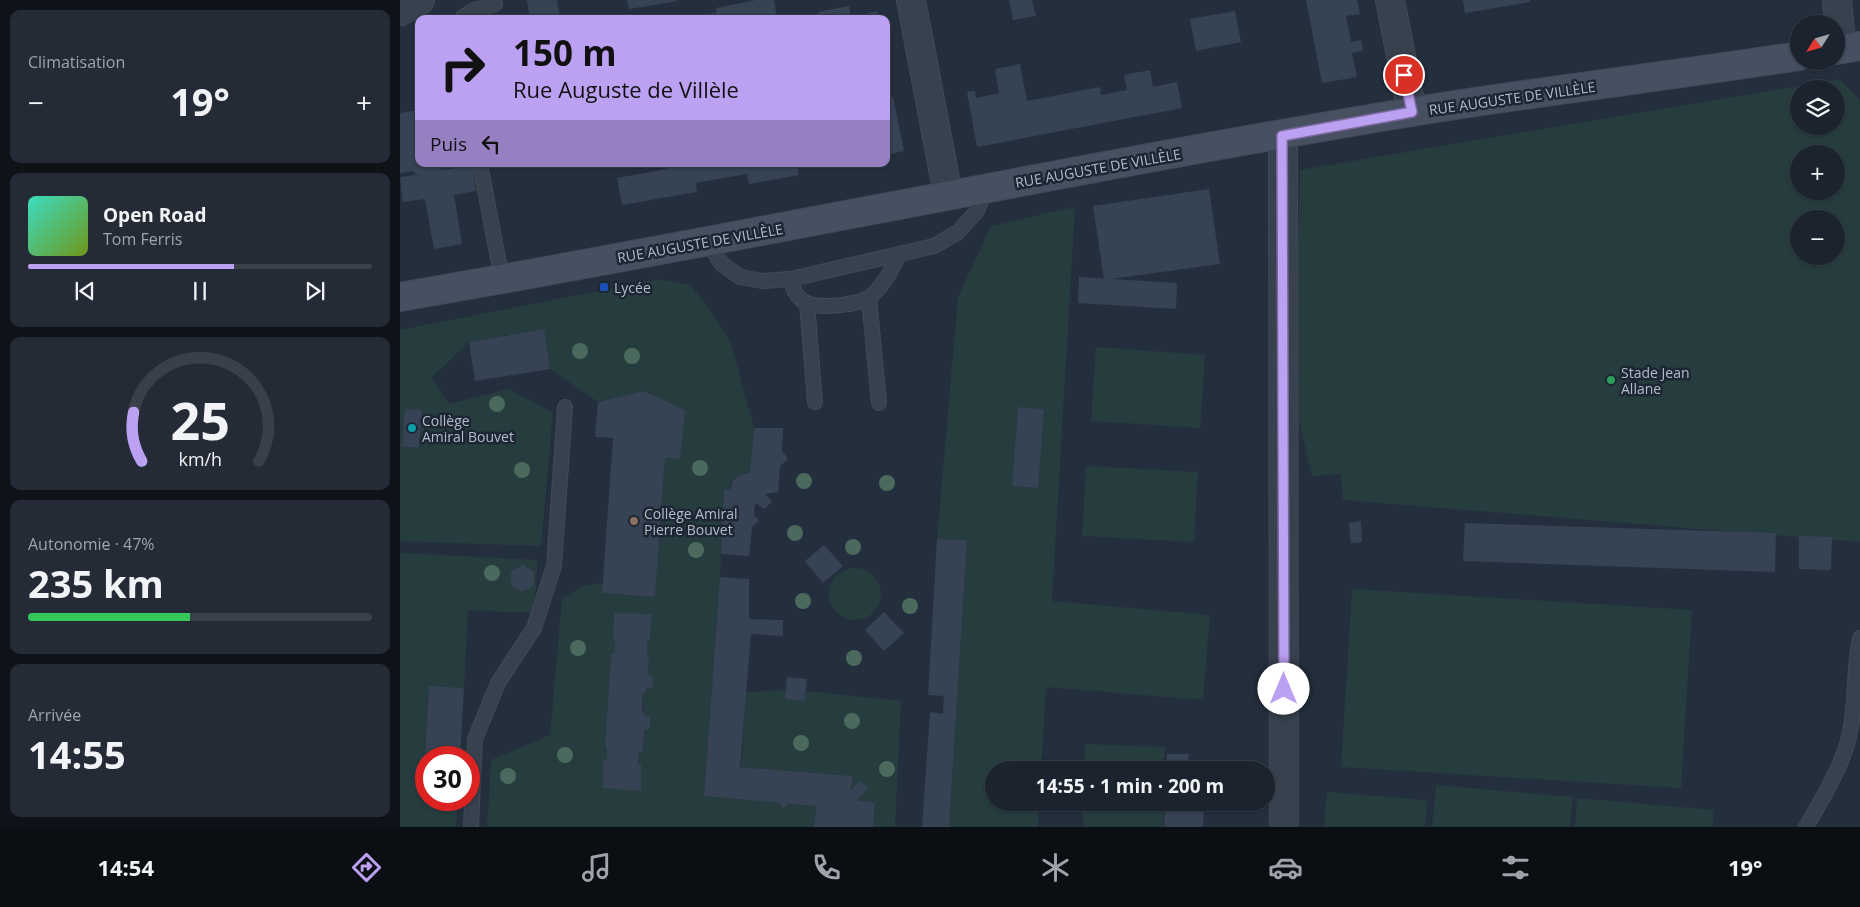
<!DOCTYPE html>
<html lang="fr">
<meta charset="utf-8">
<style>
:root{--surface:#1b232e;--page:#242b36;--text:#f1f3f6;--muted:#a0a4aa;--line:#39404a;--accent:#bca0f2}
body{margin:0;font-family:"Open Sans",sans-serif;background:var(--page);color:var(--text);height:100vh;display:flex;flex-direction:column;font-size:19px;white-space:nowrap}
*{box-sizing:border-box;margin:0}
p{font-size:16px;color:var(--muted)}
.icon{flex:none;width:28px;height:28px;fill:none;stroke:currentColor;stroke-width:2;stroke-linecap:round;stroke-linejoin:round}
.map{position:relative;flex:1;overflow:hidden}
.drawer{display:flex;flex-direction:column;gap:10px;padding:10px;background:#0f1319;width:400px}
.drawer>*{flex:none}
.top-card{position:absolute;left:15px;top:15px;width:475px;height:152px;border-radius:10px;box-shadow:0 1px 4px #0004,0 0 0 1px var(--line);background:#bca0f2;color:#111;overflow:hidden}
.needle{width:32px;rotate:233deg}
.buttons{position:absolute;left:1390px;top:15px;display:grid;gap:10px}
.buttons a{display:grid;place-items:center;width:55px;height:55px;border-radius:50%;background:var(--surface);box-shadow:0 1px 4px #0004,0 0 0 1px var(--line);font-size:25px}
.speed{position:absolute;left:15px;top:746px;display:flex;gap:10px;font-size:25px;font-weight:700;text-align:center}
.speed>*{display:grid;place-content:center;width:65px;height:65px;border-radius:50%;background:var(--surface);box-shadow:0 1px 4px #0004,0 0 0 1px var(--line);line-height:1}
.speed .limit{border:8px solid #d22;background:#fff;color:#111}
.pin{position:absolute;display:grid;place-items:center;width:42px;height:42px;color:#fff;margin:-21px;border:2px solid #fff;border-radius:50%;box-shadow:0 1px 5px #0007}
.me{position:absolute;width:55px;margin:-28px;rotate:0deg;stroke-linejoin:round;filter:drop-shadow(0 0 4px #0008)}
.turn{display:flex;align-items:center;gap:18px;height:105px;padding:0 15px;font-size:22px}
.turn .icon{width:65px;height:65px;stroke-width:2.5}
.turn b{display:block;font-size:35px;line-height:42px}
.then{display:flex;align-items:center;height:48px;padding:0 15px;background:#0003;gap:10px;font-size:19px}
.big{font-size:38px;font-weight:700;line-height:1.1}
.drawer .widget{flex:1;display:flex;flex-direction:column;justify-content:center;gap:8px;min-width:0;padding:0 18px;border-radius:10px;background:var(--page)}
.drawer .dial{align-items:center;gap:0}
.dial svg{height:130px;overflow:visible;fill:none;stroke:var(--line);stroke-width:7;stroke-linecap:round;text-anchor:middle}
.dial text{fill:var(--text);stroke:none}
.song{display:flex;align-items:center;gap:15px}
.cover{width:60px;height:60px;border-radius:8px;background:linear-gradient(135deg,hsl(170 70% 55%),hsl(80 70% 35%))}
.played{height:5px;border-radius:2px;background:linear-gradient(90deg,var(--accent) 60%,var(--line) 60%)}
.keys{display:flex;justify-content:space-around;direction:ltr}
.heat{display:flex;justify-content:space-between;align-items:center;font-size:28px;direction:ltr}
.charge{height:8px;border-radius:4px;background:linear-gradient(90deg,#34c759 47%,var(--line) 0)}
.trip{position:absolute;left:585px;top:761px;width:290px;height:50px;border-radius:25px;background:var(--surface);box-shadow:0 1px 4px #0004,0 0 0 1px var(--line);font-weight:700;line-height:50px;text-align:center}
.dock{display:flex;height:80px;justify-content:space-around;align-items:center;background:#0b0e12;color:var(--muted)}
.dock .icon{width:35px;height:35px}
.dock .current{color:var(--accent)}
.dock b{font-size:22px;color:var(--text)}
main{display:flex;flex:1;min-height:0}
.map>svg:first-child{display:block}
.green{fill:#263c3f;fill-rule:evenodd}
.building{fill:#364354}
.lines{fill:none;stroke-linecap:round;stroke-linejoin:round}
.service-casing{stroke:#414a57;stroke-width:16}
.minor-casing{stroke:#414a57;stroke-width:30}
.secondary-casing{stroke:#414a57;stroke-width:30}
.service{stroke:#38414e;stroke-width:14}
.minor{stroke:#38414e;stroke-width:28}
.secondary{stroke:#465061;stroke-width:28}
.tree{fill:#4b6a5d}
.route-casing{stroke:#7a689d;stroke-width:12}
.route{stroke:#bca0f2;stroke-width:9}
.transit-dot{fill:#1a4fb4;stroke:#1d2633;stroke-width:2}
.leisure-dot{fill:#2e9e5b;stroke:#1d2633;stroke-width:2}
.culture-dot{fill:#0f9aa8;stroke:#1d2633;stroke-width:2}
.education-dot{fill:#8d6e63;stroke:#1d2633;stroke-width:2}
.labels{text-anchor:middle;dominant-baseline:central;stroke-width:5;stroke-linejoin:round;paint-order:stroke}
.street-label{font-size:14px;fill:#b4bcc9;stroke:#1d2633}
.poi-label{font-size:14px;fill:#b4bcc9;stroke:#1d2633;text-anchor:start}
</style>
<main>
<section class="drawer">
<div class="widget"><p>Climatisation</p>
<div class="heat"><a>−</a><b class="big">19°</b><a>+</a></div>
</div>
<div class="widget">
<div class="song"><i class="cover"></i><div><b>Open Road</b><p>Tom Ferris</p></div></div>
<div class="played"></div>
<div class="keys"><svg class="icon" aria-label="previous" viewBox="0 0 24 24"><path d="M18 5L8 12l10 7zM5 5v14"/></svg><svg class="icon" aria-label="pause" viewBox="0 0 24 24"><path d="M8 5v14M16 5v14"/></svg><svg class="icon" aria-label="next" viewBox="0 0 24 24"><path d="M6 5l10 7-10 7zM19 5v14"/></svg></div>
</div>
<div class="widget dial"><svg viewBox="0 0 100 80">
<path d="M14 69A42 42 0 1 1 86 69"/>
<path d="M14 69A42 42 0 0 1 9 39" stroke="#bca0f2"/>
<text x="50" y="56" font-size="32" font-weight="700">25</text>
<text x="50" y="72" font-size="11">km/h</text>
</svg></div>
<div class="widget"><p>Autonomie · 47%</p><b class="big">235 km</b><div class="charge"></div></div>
<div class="widget"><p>Arrivée</p><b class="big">14:55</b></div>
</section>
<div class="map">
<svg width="1460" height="827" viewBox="0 0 1460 827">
<rect width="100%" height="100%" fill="#242f3e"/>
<!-- green -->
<path class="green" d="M1439,79l21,21v442l-517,-42 -2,-26 -29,2 -18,-77 6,-229zM1399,89h37v37h-37zM1399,154h37v37h-37zM1399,219h37v37h-37z
M675,207l-23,394 158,14 -7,85 -157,-13 -5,83h-47v32l45,1 -1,24h-89l18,-287 -30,-1 21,-242 33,-71zM618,407l26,2 -7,79 -25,-2z
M259,279l31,6 18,22 23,36 23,85 -4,45 -10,2 -7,5 -2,9 -7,1 -4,87 -16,219 76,7 3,6 5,-5 28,2 -2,21h-327l4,-67 59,-25 12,-136 20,-13 20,-3v10l53,4 10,-139 15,1 4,-49 -40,-19 -46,11 -48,-33 -7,-40 -74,13 -38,36 18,26 60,-15 44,24 -12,133 -141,-5v-211zM5,410h17l-3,38 -17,-2zM214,614l38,1 -2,25 -3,1v13l2,1 -1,20 5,2v10l-6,1 -1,5h-3l1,22 6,1v13h-6l-1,23h-4l-1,13 3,1 -1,24 -37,-2v-28h4v-13l-2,-1 6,-92 4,-2v-13l-2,-1z
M696,347l109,8 -5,73 -109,-7z
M686,466l112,6 -4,70 -112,-6z
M0,553l137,7 -2,53 -67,-3 -4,78 -35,-1 -4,80 1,33h32l-2,27h-56zM123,564l11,8v14l-12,6 -11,-7v-13z
M429 594a26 26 0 1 1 52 0a26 26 0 1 1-52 0Z
M952,589l340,21 -11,178 -340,-21z
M386,690l-1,9 20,2 1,-10 95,10 -6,126h-22l2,-24 -18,-3 11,-12 -18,3 3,-15 -112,-9 5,-75z
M685,744l80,3 -1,23h-80z
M1036,785l137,12 -3,30h-138z
M927,792l100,8 -2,27h-101z
M1177,798l137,12 -1,17h-138z
M683,803h80v24h-80z"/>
<!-- building -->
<path class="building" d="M127,0h30l3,19h-30z
M227,0h50v1l-48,8z
M356,0h18l3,19h-92l32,-7 -1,-4z
M609,0h23l4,16 -23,4z
M906,0h51l3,14 -14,2 5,26 10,-2 2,11 -11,2 5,24 -35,6z
M1063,0h67v2l-65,11z
M449,6l2,11 26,-6 2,8h-59l-2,-7z
M835,11l6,31 -45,9 -6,-32z
M620,64l7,37 73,-14 1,8 26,-5 -3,-15 26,-5 3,17 24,-5 5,26 -205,39 -10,-55 8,-1 1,7 23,-5 -4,-24z
M493,97l11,54 -18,4v-57z
M19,110v54h30l-9,2 1,4 31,-4 4,25 -22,4 8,49 -28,5 -9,-50 -22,3 -3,-25 22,-3h-8v-3l-14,2v-60z
M266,164h131l2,11 -50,9 -2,-10 -51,9 1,9 -75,13 -5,-27 50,-9z
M809,189l11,75 -116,16 -11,-74z
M679,277l98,6 -1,26 -98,-6z
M144,329l6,40 -75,12 -6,-39z
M244,391l41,19 -5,49 -15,-1 -10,139 -53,-4 11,-155 -18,-1 3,-35z
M618,407l26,2 -6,79 -26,-2z
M5,409l17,1 -3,38 -17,-2z
M354,428h29l-1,23 6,8 -8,7 -2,26 -13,2 7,8 -8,7 -8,-6 -1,1 -1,11 5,6 -7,6 -3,29 -28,-2 3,-64 7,-1 2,-9 7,-5 10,-2z
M961,521l1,21 -11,1 -2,-20z
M1065,523l311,10 -1,39 -312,-11z
M1399,536l33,1 -1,33 -32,-1z
M537,539l30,1 -18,287h-27l8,-115 13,2 1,-18 -16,-1z
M424,545l19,21 -20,17 -18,-22z
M123,564l11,8v14l-12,6 -11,-7v-13z
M320,577l29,2v40l34,1v16l-32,-2 -11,133 113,9 -3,15 9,-10 10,7 -12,12 18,3 -2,24h-59l2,-21 -28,-2 -5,5 -3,-6 -76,-7z
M484,612l20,21 -20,18 -19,-21z
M214,613l38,1 -2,26 -3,1v13h2l-1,21 5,2v11h-6l-1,5h-3l-1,16 2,6 6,1v13h-6l-1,23h-4l-1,13h3v26l-38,-3v-28h4v-13l-2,-1 6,-92 4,-2v-13l-2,-1z
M387,677l20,2 -2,22 -20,-2z
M29,686l35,2 -4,70h-35z
M767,754h22l-1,11 17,1v4h-39z
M765,802h39l-1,25h-39z"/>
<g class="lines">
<!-- service casing -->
<g class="service-casing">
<path id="service" d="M61,19l11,-8 23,-7
M80,164l22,115
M308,243l13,20 19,14 22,4 29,-2 143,-33 24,-14 19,-21 9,-23
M391,279c2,10 5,19 16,24 12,6 54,2 64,-7 13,-11 20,-26 28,-41
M469,298l10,105
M407,303l8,99
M71,827l4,-88 23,-56 36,-55 20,-62 11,-159
M1406,827c16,-28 33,-55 42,-86 9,-33 5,-70 12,-103"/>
</g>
<!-- minor casing -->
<g class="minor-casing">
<path id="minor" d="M511,0l37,195
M990,0l22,112
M1437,0l5,49
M0,11l20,-11
M883,136l1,691"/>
</g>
<!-- secondary casing -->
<g class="secondary-casing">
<path id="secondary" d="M1436,50l24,-4
M0,297c338,-58 673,-129 1011,-185 129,-21 259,-36 388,-56"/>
</g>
<!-- service -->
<use href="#service" class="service"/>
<!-- minor -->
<use href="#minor" class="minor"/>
<!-- secondary -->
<use href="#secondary" class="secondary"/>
</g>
<!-- trees -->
<g class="tree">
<circle cx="180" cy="351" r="8"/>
<circle cx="232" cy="356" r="8"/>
<circle cx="97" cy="404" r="8"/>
<circle cx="300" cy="468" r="8"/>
<circle cx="122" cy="470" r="8"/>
<circle cx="404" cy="481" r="8"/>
<circle cx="487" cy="483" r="8"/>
<circle cx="395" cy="533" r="8"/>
<circle cx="453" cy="547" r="8"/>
<circle cx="296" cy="550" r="8"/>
<circle cx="92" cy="573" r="8"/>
<circle cx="403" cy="601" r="8"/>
<circle cx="510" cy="606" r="8"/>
<circle cx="178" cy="648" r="8"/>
<circle cx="454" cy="658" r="8"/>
<circle cx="452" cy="721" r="8"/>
<circle cx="401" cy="743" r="8"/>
<circle cx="165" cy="755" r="8"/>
<circle cx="487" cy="769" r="8"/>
<circle cx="108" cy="776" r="8"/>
</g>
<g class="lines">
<!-- route casing -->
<g class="route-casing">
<path id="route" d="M884,689l-2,-553 130,-24 -8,-37"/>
</g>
<!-- route -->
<use href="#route" class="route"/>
</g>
<!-- markers -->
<rect class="transit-dot" x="199" y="282" width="10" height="10" rx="2.5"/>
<circle class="leisure-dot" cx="1211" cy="380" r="5"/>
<circle class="culture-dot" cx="12" cy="428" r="5"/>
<circle class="education-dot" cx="234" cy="521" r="5"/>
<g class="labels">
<!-- street labels -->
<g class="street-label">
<text transform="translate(1112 98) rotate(-8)">RUE AUGUSTE DE VILLÈLE</text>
<text transform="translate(698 168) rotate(-10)">RUE AUGUSTE DE VILLÈLE</text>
<text transform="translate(300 243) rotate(-10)">RUE AUGUSTE DE VILLÈLE</text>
</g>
<!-- poi labels -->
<g class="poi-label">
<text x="214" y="287">Lycée</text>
<text x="1221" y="372">Stade Jean<tspan x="1221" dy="16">Allane</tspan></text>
<text x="22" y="420">Collège<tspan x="22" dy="16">Amiral Bouvet</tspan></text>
<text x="244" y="513">Collège Amiral<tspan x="244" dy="16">Pierre Bouvet</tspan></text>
</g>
</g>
</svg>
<div class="buttons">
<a><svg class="needle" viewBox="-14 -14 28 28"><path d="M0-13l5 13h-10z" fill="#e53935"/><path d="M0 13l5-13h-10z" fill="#a0a4aa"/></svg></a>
<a><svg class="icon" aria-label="layers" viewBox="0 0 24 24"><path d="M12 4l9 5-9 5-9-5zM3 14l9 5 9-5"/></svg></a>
<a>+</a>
<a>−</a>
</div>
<div class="speed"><div class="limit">30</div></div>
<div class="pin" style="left:1004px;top:75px;background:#d93025"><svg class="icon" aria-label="arrive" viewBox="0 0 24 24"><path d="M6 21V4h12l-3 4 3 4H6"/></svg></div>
<svg class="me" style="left:884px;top:689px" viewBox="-20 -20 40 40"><circle r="19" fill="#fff"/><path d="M0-13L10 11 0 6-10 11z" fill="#bca0f2"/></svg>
<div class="trip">14:55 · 1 min · 200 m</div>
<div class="top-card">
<div class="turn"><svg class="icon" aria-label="right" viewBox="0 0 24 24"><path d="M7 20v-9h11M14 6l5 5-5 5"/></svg><div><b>150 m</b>Rue Auguste de Villèle</div></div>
<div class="then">Puis<svg class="icon" aria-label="left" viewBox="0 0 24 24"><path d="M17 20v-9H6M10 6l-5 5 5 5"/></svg></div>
</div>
</div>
</main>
<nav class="dock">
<b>14:54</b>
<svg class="icon current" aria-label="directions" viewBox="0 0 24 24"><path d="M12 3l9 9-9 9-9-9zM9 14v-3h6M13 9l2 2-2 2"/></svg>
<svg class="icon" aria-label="music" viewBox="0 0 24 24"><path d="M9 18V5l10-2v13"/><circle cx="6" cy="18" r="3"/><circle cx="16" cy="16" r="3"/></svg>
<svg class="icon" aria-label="phone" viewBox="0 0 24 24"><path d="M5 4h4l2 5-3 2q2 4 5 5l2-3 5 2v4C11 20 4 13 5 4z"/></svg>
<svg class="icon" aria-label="climate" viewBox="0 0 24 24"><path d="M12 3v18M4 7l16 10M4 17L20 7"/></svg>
<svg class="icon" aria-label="car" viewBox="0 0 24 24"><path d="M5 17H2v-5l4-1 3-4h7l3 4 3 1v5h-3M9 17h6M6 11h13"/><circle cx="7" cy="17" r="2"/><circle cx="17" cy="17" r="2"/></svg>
<svg class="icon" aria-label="filters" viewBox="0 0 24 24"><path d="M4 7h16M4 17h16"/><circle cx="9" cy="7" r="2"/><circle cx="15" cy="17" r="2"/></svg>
<b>19°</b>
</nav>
